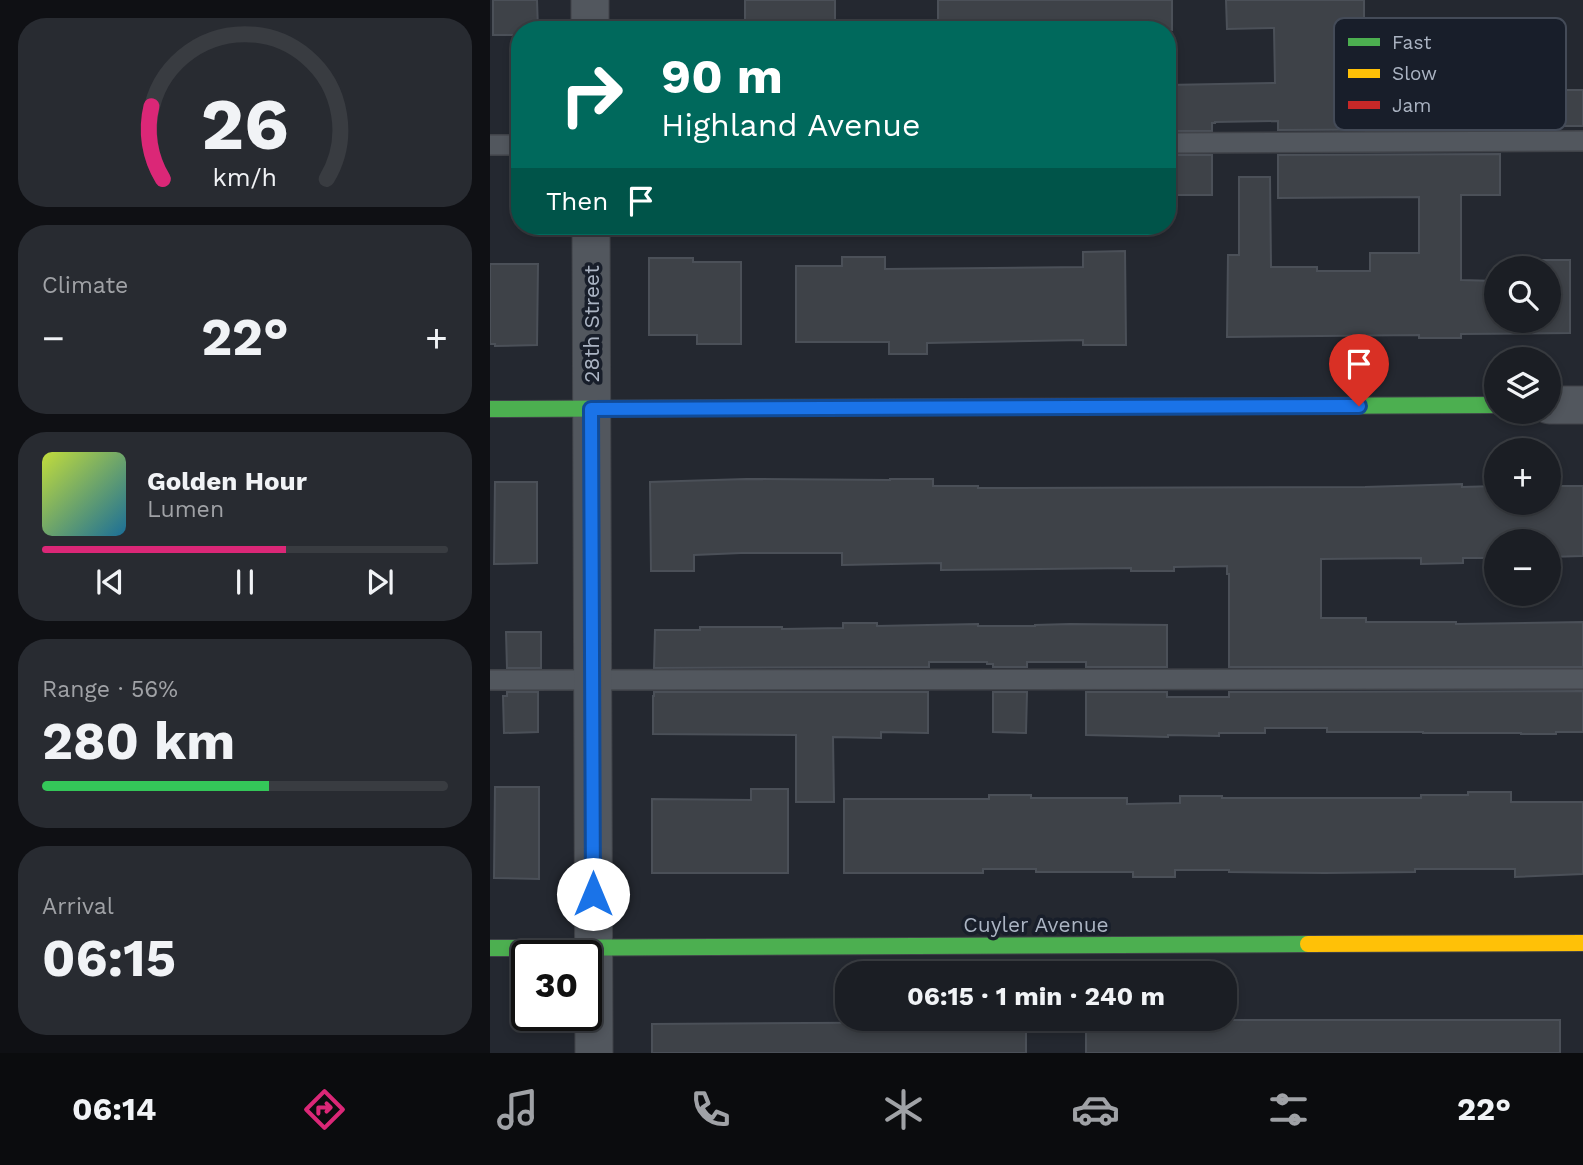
<!DOCTYPE html>
<meta charset="utf-8">
<style>
:root{--surface:#1b1e24;--page:#282b31;--text:#f1f3f6;--muted:#a0a2a6;--line:#393c41;--accent:#db2777}
body{margin:0;font-family:"Work Sans",sans-serif;background:var(--page);color:var(--text);height:100vh;display:flex;flex-direction:column;font-size:26px;white-space:nowrap}
*{box-sizing:border-box;margin:0}
p{font-size:23px;color:var(--muted)}
.icon{flex:none;width:38px;height:38px;fill:none;stroke:currentColor;stroke-width:2;stroke-linecap:round;stroke-linejoin:round}
.map{position:relative;flex:1;overflow:hidden}
.details{display:flex;flex-direction:column;gap:18px;padding:18px;background:#0f1014;width:490px}
.details>*{flex:none}
.banner{position:absolute;left:21px;top:21px;width:665px;height:214px;border-radius:28px;box-shadow:0 4px 10px #0003,0 0 0 2px var(--line);background:#00695c;color:#fff;overflow:hidden}
.controls{position:absolute;left:994px;top:256px;display:grid;gap:14px}
.controls a{display:grid;place-items:center;width:77px;height:77px;border-radius:50%;background:var(--surface);box-shadow:0 4px 10px #0003,0 0 0 2px var(--line);font-size:35px}
.speed{position:absolute;left:21px;top:940px;display:flex;gap:14px;font-size:35px;font-weight:700;text-align:center}
.speed>*{display:grid;place-content:center;width:91px;height:91px;border-radius:50%;background:var(--surface);box-shadow:0 4px 10px #0003,0 0 0 2px var(--line);line-height:1}
.speed .limit{border:4px solid #111;border-radius:10px;background:#fff;color:#111}
.pin{position:absolute;display:grid;place-items:center;width:60px;height:60px;color:#fff;margin:-72px -30px;border-radius:50% 50% 50% 0;rotate:-45deg;box-shadow:0 0 7px #0007}
.pin .icon{rotate:45deg}
.me{position:absolute;width:77px;margin:-38px;rotate:0deg;stroke-linejoin:round;filter:drop-shadow(0 0 5px #0008)}
.turn{display:flex;align-items:center;gap:24px;height:147px;padding:0 35px;font-size:32px}
.turn .icon{width:91px;height:91px;stroke-width:2.5}
.turn b{display:block;font-size:49px;line-height:60px}
.then{display:flex;align-items:center;height:66px;padding:0 35px;background:#0003;gap:14px;font-size:26px}
.big{font-size:52px;font-weight:700;line-height:1.1}
.details .widget{flex:1;display:flex;flex-direction:column;justify-content:center;gap:10px;min-width:0;padding:0 24px;border-radius:28px;background:var(--page)}
.details .dial{align-items:center;gap:0}
.dial svg{height:182px;overflow:visible;fill:none;stroke:var(--line);stroke-width:7;stroke-linecap:round;text-anchor:middle}
.dial text{fill:var(--text);stroke:none}
.song{display:flex;align-items:center;gap:21px}
.cover{width:84px;height:84px;border-radius:10px;background:linear-gradient(135deg,hsl(70 70% 55%),hsl(200 70% 35%))}
.played{height:7px;border-radius:4px;background:linear-gradient(90deg,var(--accent) 60%,var(--line) 60%)}
.keys{display:flex;justify-content:space-around;direction:ltr}
.heat{display:flex;justify-content:space-between;align-items:center;font-size:38px;direction:ltr}
.charge{height:10px;border-radius:5px;background:linear-gradient(90deg,#34c759 56%,var(--line) 0)}
.trip{position:absolute;left:345px;top:961px;width:402px;height:70px;border-radius:28px;background:var(--surface);box-shadow:0 4px 10px #0003,0 0 0 2px var(--line);font-weight:700;line-height:70px;text-align:center}
.menu{display:flex;height:112px;justify-content:space-around;align-items:center;background:#0b0c0e;color:var(--muted)}
.menu .icon{width:49px;height:49px}
.menu .on{color:var(--accent)}
.menu b{font-size:32px;color:var(--text)}
main{display:flex;flex:1;min-height:0}
.map>svg:first-child{display:block}
.building{fill:#3e4248;stroke:#4b5058;stroke-width:2}
.lines{fill:none;stroke-linecap:round;stroke-linejoin:round}
.lane-casing{stroke:#404349;stroke-width:22}
.street-casing{stroke:#404349;stroke-width:39}
.fast-casing{stroke:#404349;stroke-width:18}
.slow-casing{stroke:#404349;stroke-width:18}
.jam-casing{stroke:#404349;stroke-width:18}
.lane{stroke:#52575e;stroke-width:19}
.street{stroke:#52575e;stroke-width:37}
.fast{stroke:#4caf50;stroke-width:16}
.slow{stroke:#ffc107;stroke-width:16}
.jam{stroke:#c62828;stroke-width:16}
.route-casing{stroke:#114b97;stroke-width:18}
.route{stroke:#1a73e8;stroke-width:12}
.labels{text-anchor:middle;dominant-baseline:central;stroke-width:7;stroke-linejoin:round;paint-order:stroke}
.street-label{font-size:21px;fill:#abb4c3;stroke:#181e2a}
.key{fill:#181e2a;stroke:#444b58;stroke-width:2}
.key-label{font-size:19px;fill:#abb4c3}
</style>
<main>
<section class="details">
<div class="widget dial"><svg viewBox="0 0 100 80">
<path d="M14 69A42 42 0 1 1 86 69"/>
<path d="M14 69A42 42 0 0 1 9 37" stroke="#db2777"/>
<text x="50" y="56" font-size="32" font-weight="700">26</text>
<text x="50" y="72" font-size="11">km/h</text>
</svg></div>
<div class="widget"><p>Climate</p>
<div class="heat"><a>−</a><b class="big">22°</b><a>+</a></div>
</div>
<div class="widget">
<div class="song"><i class="cover"></i><div><b>Golden Hour</b><p>Lumen</p></div></div>
<div class="played"></div>
<div class="keys"><svg class="icon" aria-label="previous" viewBox="0 0 24 24"><path d="M18 5L8 12l10 7zM5 5v14"/></svg><svg class="icon" aria-label="pause" viewBox="0 0 24 24"><path d="M8 5v14M16 5v14"/></svg><svg class="icon" aria-label="next" viewBox="0 0 24 24"><path d="M6 5l10 7-10 7zM19 5v14"/></svg></div>
</div>
<div class="widget"><p>Range · 56%</p><b class="big">280 km</b><div class="charge"></div></div>
<div class="widget"><p>Arrival</p><b class="big">06:15</b></div>
</section>
<div class="map">
<svg width="1093" height="1053" viewBox="0 0 1093 1053">
<rect width="100%" height="100%" fill="#242830"/>
<!-- building -->
<path class="building" d="M3,0h44l1,30h-18v5h-27z
M255,0h90v30h-90z
M448,0h234v30l-90,-1v-2l-62,1v2h-82z
M736,0h138v84l137,-1v4l57,1v2h25v36h-83v3l-222,1v-9l-63,1v1h-3v8h-45v-46l108,-2 -1,-55 -47,1z
M1010,154v41h-39v85l35,1v39h53v-52h-20v-8h41v73l-109,1v4h-42v-3l-192,2 1,-82h11v-78h31l1,90h46v4h53v-18h49v-56l-141,1v-43z
M677,155h45v40h-45z
M635,251l1,94h-43v-5l-156,3v11h-38v-12h-93v-76h46v-9h43v12l198,-2v-15z
M159,258h44v4h48v82h-44v-9h-48z
M0,264h48l-1,81 -42,1v-2h-5z
M256,479l144,1v-1h43v7h45v2l387,-1 97,-3v3l34,-1v16h53v-16h34v70l-34,1v-16h-53v17h-33v5l-42,1v-6l-100,1v59h45v4h90v2l127,-2v45h-354v-93h-2v-8l-53,1v4h-43v-3l-190,2v-7l-99,2v-12h-101l-47,2v16h-43l-1,-89z
M5,482h42v81l-43,1z
M353,623h34v3l101,-2v2h57v-1l35,-1 97,1v42h-81v-5h-59v5h-34v-3h-6v-2h-58v5l-275,1 1,-38h45v-3h82v2l61,-1z
M16,632h35v36h-34z
M1093,691v41h-27v2h-35v-1h-98v-1h-96v-4h-62v5h-46v3l-51,-1v2l-82,-2v-43h81v5h62v-5z
M17,692h31v40l-34,1 -1,-37h4z
M164,692h274v41l-47,-1v6l-48,-1 1,65h-38v-67l-143,-1v-38h1z
M503,692h34l-1,41 -33,-1z
M5,787h44v92l-45,-1z
M261,789h37v84h-136v-74l99,1z
M978,792h43v10h72v72l-68,3v-8h-100v3l-90,1 -96,-1v-2h-54v7h-42v-5h-97v-3h-53v4h-139v-74h145v-4h42v3h96v6l53,-1v-7h42v2h199v-3h47z
M499,1018h37v35h-374v-29l337,-2z
M739,1020h331v33h-474v-26h48v-4l95,-1z"/>
<g class="lines">
<!-- lane casing -->
<g class="lane-casing">
<path id="lane" d="M677,143l416,-2
M0,145h30
M0,680l1093,-1"/>
</g>
<!-- street casing -->
<g class="street-casing">
<path id="street" d="M100,0v30
M101,226l3,827
M1059,405h34"/>
</g>
<!-- fast casing -->
<g class="fast-casing">
<path id="fast" d="M787,406l219,-1
M0,409l471,-2
M0,948l818,-4"/>
</g>
<!-- slow casing -->
<g class="slow-casing">
<path id="slow" d="M818,944l275,-1"/>
</g>
<!-- jam casing -->
<g class="jam-casing">
<path id="jam" d="M471,407l316,-1"/>
</g>
<!-- lane -->
<use href="#lane" class="lane"/>
<!-- street -->
<use href="#street" class="street"/>
<!-- fast -->
<use href="#fast" class="fast"/>
<!-- slow -->
<use href="#slow" class="slow"/>
<!-- jam -->
<use href="#jam" class="jam"/>
</g>
<g class="lines">
<!-- route casing -->
<g class="route-casing">
<path id="route" d="M103,894l-2,-485 768,-3"/>
</g>
<!-- route -->
<use href="#route" class="route"/>
</g>
<g class="labels">
<!-- street labels -->
<g class="street-label">
<text transform="translate(101 324) rotate(-90)">28th Street</text>
<text x="546" y="924">Cuyler Avenue</text>
</g>
</g>
<!-- legend -->
<rect x="844" y="18" width="232" height="112" rx="10" class="key"/>
<rect x="858" y="38" width="32" height="8" fill="#4caf50"/>
<rect x="858" y="69" width="32" height="9" fill="#ffc107"/>
<rect x="858" y="101" width="32" height="8" fill="#c62828"/>
<g class="key-label">
<text x="902" y="49">Fast</text>
<text x="902" y="80">Slow</text>
<text x="902" y="112">Jam</text>
</g>
</svg>
<div class="controls">
<a><svg class="icon" aria-label="search" viewBox="0 0 24 24"><circle cx="10" cy="10" r="6"/><path d="M15 15l6 6"/></svg></a>
<a><svg class="icon" aria-label="layers" viewBox="0 0 24 24"><path d="M12 4l9 5-9 5-9-5zM3 14l9 5 9-5"/></svg></a>
<a>+</a>
<a>−</a>
</div>
<div class="speed"><div class="limit">30</div></div>
<div class="pin" style="left:869px;top:406px;background:#d93025"><svg class="icon" aria-label="arrive" viewBox="0 0 24 24"><path d="M6 21V4h12l-3 4 3 4H6"/></svg></div>
<svg class="me" style="left:103px;top:894px" viewBox="-20 -20 40 40"><circle r="19" fill="#fff"/><path d="M0-13L10 11 0 6-10 11z" fill="#1a73e8"/></svg>
<div class="trip">06:15 · 1 min · 240 m</div>
<div class="banner">
<div class="turn"><svg class="icon" aria-label="right" viewBox="0 0 24 24"><path d="M7 20v-9h11M14 6l5 5-5 5"/></svg><div><b>90 m</b>Highland Avenue</div></div>
<div class="then">Then<svg class="icon" aria-label="arrive" viewBox="0 0 24 24"><path d="M6 21V4h12l-3 4 3 4H6"/></svg></div>
</div>
</div>
</main>
<nav class="menu">
<b>06:14</b>
<svg class="icon on" aria-label="directions" viewBox="0 0 24 24"><path d="M12 3l9 9-9 9-9-9zM9 14v-3h6M13 9l2 2-2 2"/></svg>
<svg class="icon" aria-label="music" viewBox="0 0 24 24"><path d="M9 18V5l10-2v13"/><circle cx="6" cy="18" r="3"/><circle cx="16" cy="16" r="3"/></svg>
<svg class="icon" aria-label="phone" viewBox="0 0 24 24"><path d="M5 4h4l2 5-3 2q2 4 5 5l2-3 5 2v4C11 20 4 13 5 4z"/></svg>
<svg class="icon" aria-label="climate" viewBox="0 0 24 24"><path d="M12 3v18M4 7l16 10M4 17L20 7"/></svg>
<svg class="icon" aria-label="car" viewBox="0 0 24 24"><path d="M5 17H2v-5l4-1 3-4h7l3 4 3 1v5h-3M9 17h6M6 11h13"/><circle cx="7" cy="17" r="2"/><circle cx="17" cy="17" r="2"/></svg>
<svg class="icon" aria-label="filters" viewBox="0 0 24 24"><path d="M4 7h16M4 17h16"/><circle cx="9" cy="7" r="2"/><circle cx="15" cy="17" r="2"/></svg>
<b>22°</b>
</nav>
